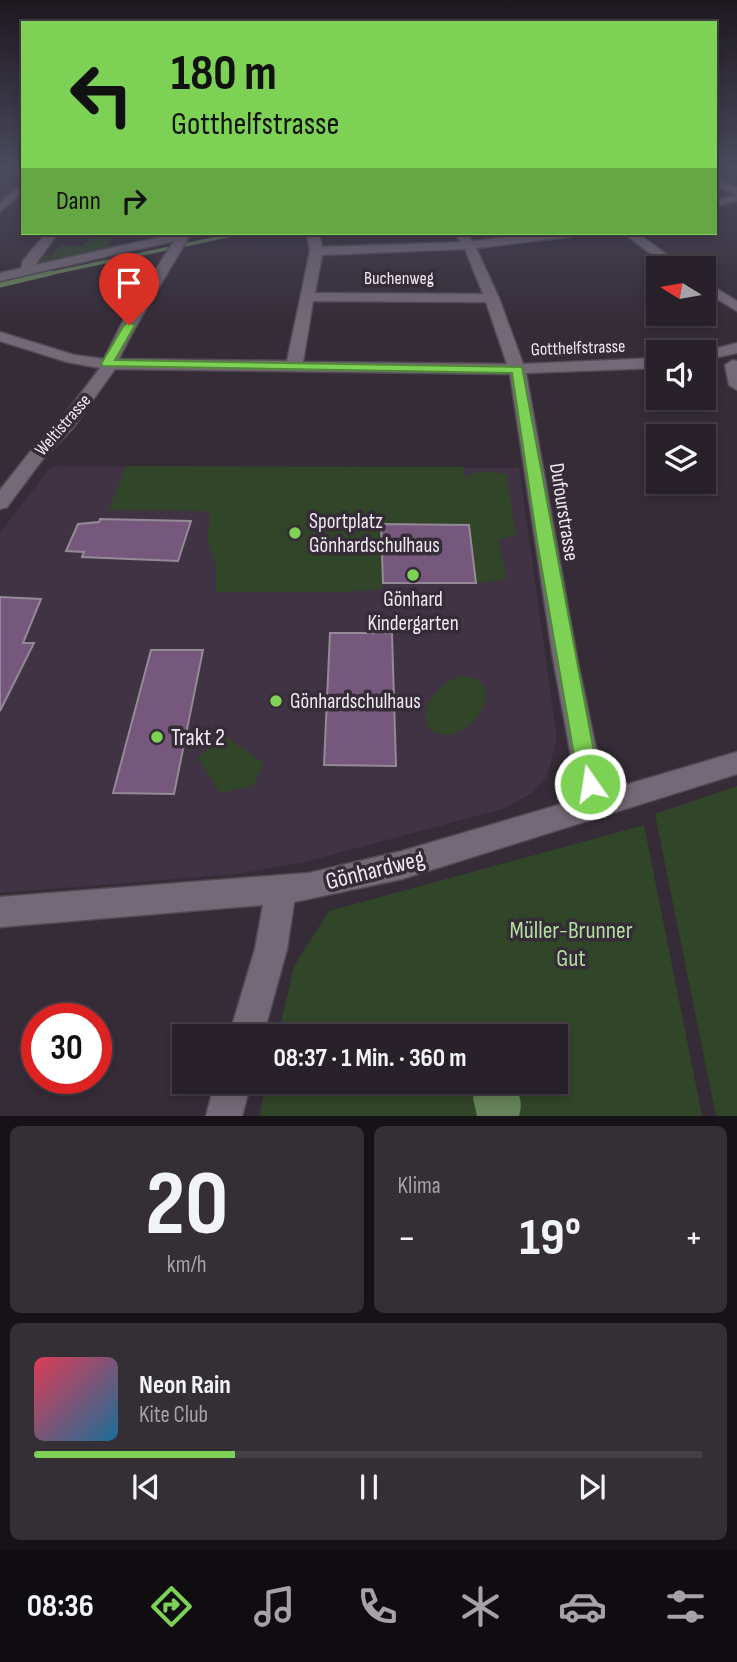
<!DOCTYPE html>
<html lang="de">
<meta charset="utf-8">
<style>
:root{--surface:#282129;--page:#342e35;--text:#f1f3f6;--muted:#a5a3a8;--line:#443e46;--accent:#7dd154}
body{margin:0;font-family:"Sofia Sans Condensed",sans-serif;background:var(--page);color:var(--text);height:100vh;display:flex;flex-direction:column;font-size:26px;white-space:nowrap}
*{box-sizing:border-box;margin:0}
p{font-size:23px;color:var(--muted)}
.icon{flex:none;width:38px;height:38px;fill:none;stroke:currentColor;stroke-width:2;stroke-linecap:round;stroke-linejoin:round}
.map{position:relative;height:1116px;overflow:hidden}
.sheet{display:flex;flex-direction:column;gap:10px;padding:10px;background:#161217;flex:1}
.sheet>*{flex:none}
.guide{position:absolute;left:21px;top:21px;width:696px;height:214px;border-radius:0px;box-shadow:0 4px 10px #0003,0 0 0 2px var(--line);background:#7dd154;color:#111;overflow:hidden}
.needle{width:46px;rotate:281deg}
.buttons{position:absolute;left:646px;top:256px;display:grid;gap:14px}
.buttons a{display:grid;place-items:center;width:70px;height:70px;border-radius:0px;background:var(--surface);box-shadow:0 4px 10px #0003,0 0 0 2px var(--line);font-size:35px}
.speed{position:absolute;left:21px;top:1003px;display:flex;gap:14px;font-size:35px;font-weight:700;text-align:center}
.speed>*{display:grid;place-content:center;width:91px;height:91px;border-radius:50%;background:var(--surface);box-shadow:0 4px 10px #0003,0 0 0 2px var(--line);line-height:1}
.speed .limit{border:10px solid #d22;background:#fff;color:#111}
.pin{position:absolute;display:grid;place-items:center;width:60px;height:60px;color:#fff;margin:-72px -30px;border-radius:50% 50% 50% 0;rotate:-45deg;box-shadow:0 0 7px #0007}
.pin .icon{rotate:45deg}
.me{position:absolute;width:77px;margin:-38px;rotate:347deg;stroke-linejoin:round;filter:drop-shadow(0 0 5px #0008)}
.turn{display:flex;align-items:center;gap:24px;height:147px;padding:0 35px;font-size:32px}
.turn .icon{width:91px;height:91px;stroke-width:2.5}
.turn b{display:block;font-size:49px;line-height:60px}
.then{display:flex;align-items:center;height:66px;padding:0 35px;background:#0003;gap:14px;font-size:26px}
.big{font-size:52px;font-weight:700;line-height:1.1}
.sheet .widget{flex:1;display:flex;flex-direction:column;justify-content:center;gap:10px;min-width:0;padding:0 24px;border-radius:10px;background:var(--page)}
.sheet .dial{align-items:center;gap:0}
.dial b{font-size:91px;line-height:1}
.song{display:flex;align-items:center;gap:21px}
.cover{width:84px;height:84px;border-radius:10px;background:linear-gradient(135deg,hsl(350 70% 55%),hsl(200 70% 35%))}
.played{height:7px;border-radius:4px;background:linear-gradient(90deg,var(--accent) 30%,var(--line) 30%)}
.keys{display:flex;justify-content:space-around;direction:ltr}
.heat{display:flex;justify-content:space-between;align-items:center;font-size:38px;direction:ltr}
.sheet .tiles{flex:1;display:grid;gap:10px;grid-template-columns:1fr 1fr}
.widget:last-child{grid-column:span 2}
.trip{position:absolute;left:172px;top:1024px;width:396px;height:70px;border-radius:0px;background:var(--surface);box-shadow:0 4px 10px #0003,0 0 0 2px var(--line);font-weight:700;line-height:70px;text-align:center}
.tab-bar{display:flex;height:112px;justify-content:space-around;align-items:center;background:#100d10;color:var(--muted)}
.tab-bar .icon{width:49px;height:49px}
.tab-bar .active{color:var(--accent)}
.tab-bar b{font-size:32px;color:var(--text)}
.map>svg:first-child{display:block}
.built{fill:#403343}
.green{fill:#314528}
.water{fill:#66825a}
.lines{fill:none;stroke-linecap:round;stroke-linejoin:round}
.stream-far1{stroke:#66825a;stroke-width:3.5}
.stream{stroke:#66825a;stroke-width:5}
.building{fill:#76587d;stroke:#948a97;stroke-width:2}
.street-casing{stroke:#534b54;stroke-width:3}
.street{fill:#746a77;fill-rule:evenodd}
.route{fill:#7dd154;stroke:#518837;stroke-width:2}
.poi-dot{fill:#7dd154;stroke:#352c37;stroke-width:2.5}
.labels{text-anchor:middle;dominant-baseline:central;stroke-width:7;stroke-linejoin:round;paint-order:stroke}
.far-street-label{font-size:18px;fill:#eee8ef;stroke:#352c37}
.street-label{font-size:21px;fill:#eee8ef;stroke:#352c37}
.poi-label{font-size:21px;fill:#eee8ef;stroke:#352c37;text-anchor:start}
.near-poi-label{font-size:24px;fill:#eee8ef;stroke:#352c37;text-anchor:start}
.near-street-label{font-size:24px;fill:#eee8ef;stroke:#352c37}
.near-park-label{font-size:24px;fill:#b2dfa0;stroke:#352c37}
</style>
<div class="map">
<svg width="737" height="1116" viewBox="0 0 737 1116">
<rect width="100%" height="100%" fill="#352c37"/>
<!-- built -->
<path class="built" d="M54,466l465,2 38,270 -10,39 -15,16 -29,16 -198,53 -67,12 -238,19v-360l48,-63z"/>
<!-- green -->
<path class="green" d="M94,233h22l-10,17 -58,13 -13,-2 6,-5 11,-1 8,-9h24z
M126,466l337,1 3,13 4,-6 16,-3 20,3 10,61 -18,5 9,39 -31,4 -8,-58h-87l2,58 -2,6 -37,3h-128v-26l-8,-25 2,-26 -5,-4 -96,-1z
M460,676c57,-1 7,82 -32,52 -8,-25 11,-43 32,-52z
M225,736l39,27 -11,23 -33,7 -22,-36z
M737,786v330h-21l-61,-302z
M644,825l58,291h-443l8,-34h288v-46h-277l16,-70 35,-55z"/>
<!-- water -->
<path class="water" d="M479,1082h31c10,9 13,21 9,34h-42l-4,-18z"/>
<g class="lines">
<!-- stream-far1 -->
<path class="stream-far1" d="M43,275l198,-42"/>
<!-- stream -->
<path class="stream" d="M0,285l51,-12"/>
</g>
<!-- building -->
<path class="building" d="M100,519l91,2 -13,40 -96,-4 2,-5 -18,-1 12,-27 21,-2z
M381,524l88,1 7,58h-93z
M0,597l41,2 -18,44h11l-34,68z
M330,633h62l4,133 -72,-1z
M151,650h52l-29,144 -61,-1z"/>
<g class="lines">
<!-- street casing -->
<g class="street-casing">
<path id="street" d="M716,179l21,9v13l-21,5v-6l20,-5 -20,-9z
M23,183v9l-23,20v-9z
M46,233h12l-23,32 144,-32 17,1 -8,4c-23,41 -49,79 -69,121l168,2 23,-110 -3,-18h12l3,14 139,-5 -7,-9h12l6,8 69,-8h34l-6,4 -93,11 23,50 24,66 135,-6v10l-132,5 51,285 28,133 132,-39v22l-335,105 -108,23 -7,47 -24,87h-34l26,-87 8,-44 -263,22v-30l309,-24 93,-22 177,-52 -26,-141 -43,-284 -395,-5 -42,59 -31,32 -35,47 -7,2v-19l30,-38 31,-32 39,-52 -33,-6 -67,-21v-9l74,23 30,4 21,-42 49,-76 -174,40v-8l22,-5v-6zM465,249l18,45 -168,-1 7,-38zM313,301l173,1 21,62 -204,-2z
M623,233h14l48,35h-15z
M704,281l33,20v10l-33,-20z
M737,343v10l-33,7 -2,-8z
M733,360l4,1v29l-8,-5 -4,-20z
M215,1082h36l-9,34h-36z"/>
</g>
<!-- street -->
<use href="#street" class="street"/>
</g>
<!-- sky -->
<linearGradient id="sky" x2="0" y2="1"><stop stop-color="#1d181e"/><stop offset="0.52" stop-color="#4b4b5e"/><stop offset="1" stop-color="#4b4b5e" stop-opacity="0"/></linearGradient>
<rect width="737" height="324" fill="url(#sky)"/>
<!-- route -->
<path class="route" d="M129,322l6,3 -20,35 407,7 78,417 -3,6 -7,2 -8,-2 -3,-6 -42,-243 -25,-168 -409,-7 -2,-2 23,-39z"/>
<!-- markers -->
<g class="poi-dot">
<circle cx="295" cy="533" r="7"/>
<circle cx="413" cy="575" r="7"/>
<circle cx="276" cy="701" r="7"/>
<circle cx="157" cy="737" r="7"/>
</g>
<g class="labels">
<!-- far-street labels -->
<g class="far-street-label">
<text x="399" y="278">Buchenweg</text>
<text transform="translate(578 348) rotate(-2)">Gotthelfstrasse</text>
<text transform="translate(63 425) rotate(-49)">Weltistrasse</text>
</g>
<!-- street labels -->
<g class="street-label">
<text transform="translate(564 512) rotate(81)">Dufourstrasse</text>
</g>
<!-- poi labels -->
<g class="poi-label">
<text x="309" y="521">Sportplatz<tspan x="309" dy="24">Gönhardschulhaus</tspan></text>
<text x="413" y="599" text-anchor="middle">Gönhard<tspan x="413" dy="24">Kindergarten</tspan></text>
<text x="290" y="701">Gönhardschulhaus</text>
</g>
<!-- near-poi labels -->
<g class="near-poi-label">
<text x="171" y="737">Trakt 2</text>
</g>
<!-- near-street labels -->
<g class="near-street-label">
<text transform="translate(375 870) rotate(-14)">Gönhardweg</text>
</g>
<!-- near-park labels -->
<g class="near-park-label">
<text x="571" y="930">Müller-Brunner<tspan x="571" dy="28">Gut</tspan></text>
</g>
</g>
</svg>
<div class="buttons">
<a><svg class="needle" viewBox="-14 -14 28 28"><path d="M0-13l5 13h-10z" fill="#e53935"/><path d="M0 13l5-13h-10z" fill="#a5a3a8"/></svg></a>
<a><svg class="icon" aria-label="sound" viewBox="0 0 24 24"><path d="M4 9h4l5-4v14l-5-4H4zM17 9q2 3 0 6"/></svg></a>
<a><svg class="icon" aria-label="layers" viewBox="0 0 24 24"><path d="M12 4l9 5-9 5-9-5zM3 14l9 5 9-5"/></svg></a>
</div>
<div class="speed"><div class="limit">30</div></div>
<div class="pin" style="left:129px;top:325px;background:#d93025"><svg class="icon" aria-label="arrive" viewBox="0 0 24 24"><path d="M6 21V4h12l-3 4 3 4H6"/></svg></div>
<svg class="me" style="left:590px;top:784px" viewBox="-20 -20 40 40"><circle r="17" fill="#7dd154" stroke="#fff" stroke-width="3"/><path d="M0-11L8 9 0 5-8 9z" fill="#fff"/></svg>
<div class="trip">08:37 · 1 Min. · 360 m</div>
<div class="guide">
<div class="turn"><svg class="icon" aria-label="left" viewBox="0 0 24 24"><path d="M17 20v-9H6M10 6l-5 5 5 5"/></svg><div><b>180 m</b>Gotthelfstrasse</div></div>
<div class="then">Dann<svg class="icon" aria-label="right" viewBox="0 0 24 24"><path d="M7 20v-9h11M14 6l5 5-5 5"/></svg></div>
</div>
</div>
<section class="sheet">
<div class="tiles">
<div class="widget dial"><b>20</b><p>km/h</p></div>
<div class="widget"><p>Klima</p>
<div class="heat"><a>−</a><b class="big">19°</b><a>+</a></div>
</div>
<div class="widget">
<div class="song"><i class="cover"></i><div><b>Neon Rain</b><p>Kite Club</p></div></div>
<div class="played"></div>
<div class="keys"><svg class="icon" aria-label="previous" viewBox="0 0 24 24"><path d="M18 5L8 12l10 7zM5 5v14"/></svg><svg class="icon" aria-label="pause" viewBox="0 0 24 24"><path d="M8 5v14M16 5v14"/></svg><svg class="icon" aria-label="next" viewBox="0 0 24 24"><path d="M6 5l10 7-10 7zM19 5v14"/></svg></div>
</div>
</div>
</section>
<nav class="tab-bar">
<b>08:36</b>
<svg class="icon active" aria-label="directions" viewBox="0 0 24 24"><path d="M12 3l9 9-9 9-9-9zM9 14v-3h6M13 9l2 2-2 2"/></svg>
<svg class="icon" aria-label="music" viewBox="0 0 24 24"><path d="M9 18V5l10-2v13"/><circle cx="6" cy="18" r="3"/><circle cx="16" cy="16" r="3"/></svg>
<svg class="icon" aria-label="phone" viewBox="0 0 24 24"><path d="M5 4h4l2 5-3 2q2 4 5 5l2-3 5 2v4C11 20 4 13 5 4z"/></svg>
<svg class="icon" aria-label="climate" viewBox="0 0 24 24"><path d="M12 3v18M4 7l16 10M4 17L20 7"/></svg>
<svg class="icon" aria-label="car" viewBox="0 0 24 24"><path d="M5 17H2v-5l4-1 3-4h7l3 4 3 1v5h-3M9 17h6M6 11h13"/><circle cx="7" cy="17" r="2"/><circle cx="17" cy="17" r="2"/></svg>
<svg class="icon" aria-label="filters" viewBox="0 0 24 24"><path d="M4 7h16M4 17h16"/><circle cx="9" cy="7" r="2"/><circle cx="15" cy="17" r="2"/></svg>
</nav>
